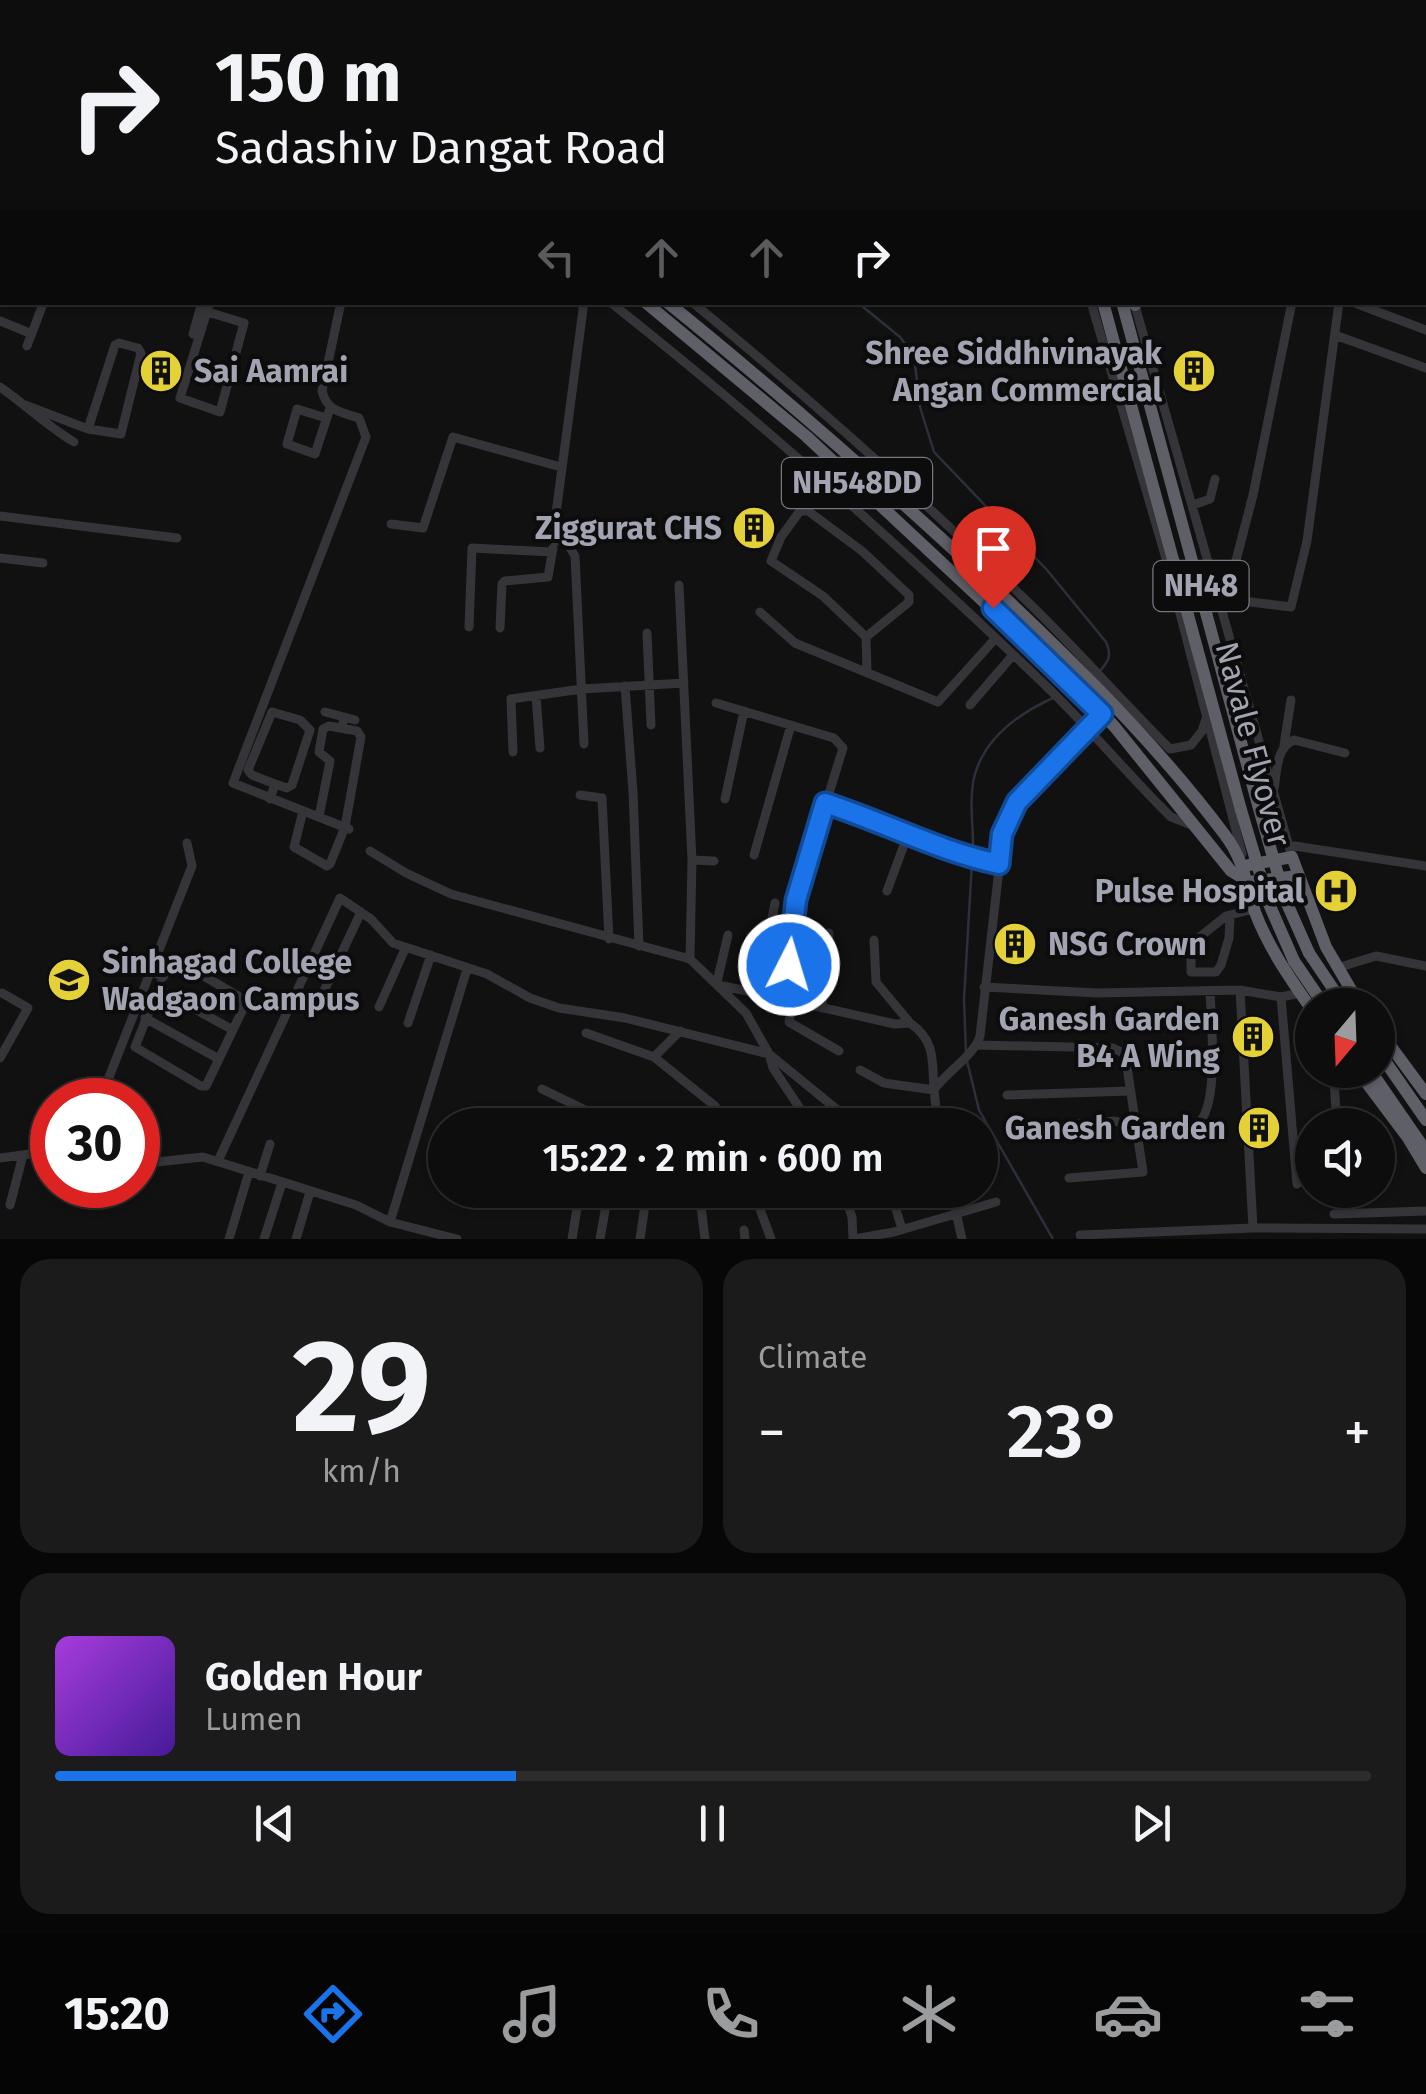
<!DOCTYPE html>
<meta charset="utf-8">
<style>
:root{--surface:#0d0d0e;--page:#1b1b1c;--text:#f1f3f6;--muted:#9a9c9e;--line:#2d2d2e;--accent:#1a73e8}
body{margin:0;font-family:"Fira Sans",sans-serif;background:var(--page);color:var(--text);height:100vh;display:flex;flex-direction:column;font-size:38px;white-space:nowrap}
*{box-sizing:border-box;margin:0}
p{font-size:32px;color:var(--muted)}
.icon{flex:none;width:55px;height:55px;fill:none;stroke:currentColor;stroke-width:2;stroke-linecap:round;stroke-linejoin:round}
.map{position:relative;height:1239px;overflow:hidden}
.drawer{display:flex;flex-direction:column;gap:20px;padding:20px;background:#070708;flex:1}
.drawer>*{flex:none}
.top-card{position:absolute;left:0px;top:0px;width:1428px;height:305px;box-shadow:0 2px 8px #0004,0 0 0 2px var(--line);background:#0d0d0e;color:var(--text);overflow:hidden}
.needle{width:65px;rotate:199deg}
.tools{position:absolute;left:1295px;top:988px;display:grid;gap:20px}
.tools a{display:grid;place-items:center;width:100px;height:100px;border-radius:50%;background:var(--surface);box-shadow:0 2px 8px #0004,0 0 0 2px var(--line);font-size:50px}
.speed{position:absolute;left:30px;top:1078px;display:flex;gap:20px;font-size:50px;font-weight:700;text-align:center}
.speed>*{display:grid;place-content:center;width:130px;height:130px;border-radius:50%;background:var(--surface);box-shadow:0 2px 8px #0004,0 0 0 2px var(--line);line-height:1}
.speed .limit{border:15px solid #d22;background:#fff;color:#111}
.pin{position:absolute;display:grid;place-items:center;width:85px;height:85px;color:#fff;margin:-102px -42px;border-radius:50% 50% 50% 0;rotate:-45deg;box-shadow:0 0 10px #0007}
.pin .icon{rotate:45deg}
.me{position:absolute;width:110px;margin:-55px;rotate:5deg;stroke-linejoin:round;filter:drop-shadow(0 0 8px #0008)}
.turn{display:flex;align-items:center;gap:35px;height:210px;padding:0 50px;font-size:45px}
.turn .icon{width:130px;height:130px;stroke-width:2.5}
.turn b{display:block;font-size:70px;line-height:85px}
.lanes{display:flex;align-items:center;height:95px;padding:0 50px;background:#0003;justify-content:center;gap:50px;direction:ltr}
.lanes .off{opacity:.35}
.big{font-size:75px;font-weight:600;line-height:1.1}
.drawer .widget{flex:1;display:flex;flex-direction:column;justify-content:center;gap:15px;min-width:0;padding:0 35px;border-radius:30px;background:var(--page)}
.drawer .dial{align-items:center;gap:0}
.dial b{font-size:130px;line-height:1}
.song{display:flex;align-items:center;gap:30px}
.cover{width:120px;height:120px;border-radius:15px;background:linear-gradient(135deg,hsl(280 70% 55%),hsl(260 70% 35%))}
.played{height:10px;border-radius:5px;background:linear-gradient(90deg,var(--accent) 35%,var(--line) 35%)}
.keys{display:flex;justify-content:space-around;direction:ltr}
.heat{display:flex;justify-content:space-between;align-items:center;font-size:55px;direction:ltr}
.drawer .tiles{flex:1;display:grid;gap:20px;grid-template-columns:1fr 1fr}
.widget:last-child{grid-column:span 2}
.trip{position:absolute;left:428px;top:1108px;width:570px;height:100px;border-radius:50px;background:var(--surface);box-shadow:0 2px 8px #0004,0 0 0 2px var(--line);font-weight:600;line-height:100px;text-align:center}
.tabs{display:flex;height:160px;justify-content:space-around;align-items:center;background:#050506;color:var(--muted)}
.tabs .icon{width:70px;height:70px}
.tabs .selected{color:var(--accent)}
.tabs b{font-size:45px;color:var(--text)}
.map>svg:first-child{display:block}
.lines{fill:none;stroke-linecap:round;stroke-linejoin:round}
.stream{stroke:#2b303a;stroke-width:2.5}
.minor{stroke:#343439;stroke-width:9}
.highway{stroke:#5e5f67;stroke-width:12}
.highway-bridge{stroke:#5e5f67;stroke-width:12}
.route-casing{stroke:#114b97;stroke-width:25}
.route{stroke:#1a73e8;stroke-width:18}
.labels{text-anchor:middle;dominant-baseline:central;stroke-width:8;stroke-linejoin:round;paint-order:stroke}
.shield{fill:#0c0c0d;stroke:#767680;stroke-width:2.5}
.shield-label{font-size:30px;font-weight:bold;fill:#a3a4b2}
.poi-label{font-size:32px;font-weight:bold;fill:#a3a4b2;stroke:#0c0c0d;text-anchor:end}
.street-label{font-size:32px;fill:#a3a4b2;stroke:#0c0c0d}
</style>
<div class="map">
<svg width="1426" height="1239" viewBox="0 0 1426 1239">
<rect width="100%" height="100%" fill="#111112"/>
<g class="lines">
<!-- stream -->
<path class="stream" d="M857,302l43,35 14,19 6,51 14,45 113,118 59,72c6,14 3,19 -7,30
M973,854c1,-25 -5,-56 2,-80 11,-37 45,-61 78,-76
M966,1053l-2,-54 8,-137
M967,1061l12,49 74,129"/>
<!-- minor -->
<path class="minor" d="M61,0l1,2
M224,0l3,2
M308,0l3,2
M359,0l1,2
M968,0l2,2
M1033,0l1,2
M1144,0l4,2
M623,2l23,-2
M736,2v-2
M759,2v-2
M1425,127h1
M0,241l2,-4
M0,295l2,1
M341,302l-19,89c5,20 18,21 37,27l7,19 -133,346 116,46
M584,302l-31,234 1,4 13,3 8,13 9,188
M610,302c152,120 296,249 435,383 44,42 83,90 126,132l23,9
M692,302c118,97 232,198 341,305 47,46 91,96 137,142l21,-4 11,-14 5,-15
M1091,302l74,253 77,299
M1134,302l158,555
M1352,302l74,28
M1425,302h1
M208,312l36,11 -24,89 -40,-14 30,-96
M0,321l32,13
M193,334l9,-32
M1335,335l91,33
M27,346l16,-42 -6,-2
M0,387c26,18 47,39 74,55
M25,405l63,24 27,-84 4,-2 19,5 3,5 -20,81 -33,-5
M326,418l-29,-9 -10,35 28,10 15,-46
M1193,505l17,-6 5,-20
M0,516l177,22
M391,524l32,4 30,-91 108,30
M0,558l43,5
M679,585l13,275 -2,99
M1219,598l72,9 16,-66 32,-239
M1226,599l27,-104 39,-193
M760,612l35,31 143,59 57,-63
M469,627l3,-79 80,4
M500,628l2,-44 3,-3 43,-4 5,-29
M647,633l4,92
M866,637l43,-35v-7l-47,-44 -54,-40h-8l-19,26 -10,24 52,35 43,41 1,36
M625,686l8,106 6,154
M536,696l4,52
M716,703l118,35 9,10 -47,152 -9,98
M970,705l43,-50
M325,712l19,5
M342,728l2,-11 11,3
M1284,745l7,-45
M513,752l-2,-53 71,-10 102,-6
M1274,789c3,-17 2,-42 20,-49l51,13
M580,795l22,3 7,141
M270,799l5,-15 12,4 5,-3 18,-55 -10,-10 -28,-8 -24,58 4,5 23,9
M725,799l19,-88
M825,803c59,19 113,48 174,61
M303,811l-9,36 33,19 3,-2 15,-37 16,-90 -4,-6 -28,-5 -6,3 -4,23 11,9 -11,56
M1288,845l138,21
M370,851l36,22 45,21 239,65 56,54 23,41 87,71
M754,855l37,-130
M692,860l22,1
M887,891l21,-57
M1230,917l-1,21 -8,27 -5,7h-25v-28l35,-28 28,-7
M874,940l2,42 34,41
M1337,968l39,-12 50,10
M152,971l11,6 12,-18 68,40 1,8 -38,79h-5l-66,-39 23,-58
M717,982l11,-47
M160,984l-2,5 75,41
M723,986l34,7 18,-90
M984,987l113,6 143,-3 41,7 19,-4
M1240,990l13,238
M322,995l39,-83
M1281,997l16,187
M379,1007l26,-58
M822,1008l7,-75
M145,1018l74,41
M408,1023l23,-68
M586,1033l68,24 26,-26
M977,1045l136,3 12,6 18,118 -74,6
M839,1051l-50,-29 4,-21 102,23 15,-1c26,18 22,38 24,67l-50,-7 -24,-13
M654,1057l61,49 9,19
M0,1058l28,-50 -26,-15
M542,1089l74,36
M1007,1095l123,-4
M100,1100l92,-234 -5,-23
M938,1125l-4,-35c12,-18 40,-34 46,-54l23,-202c16,-49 63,-85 99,-120
M1337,1125l-3,-44 5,-11
M1016,1129l99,-8 24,7 58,-3c23,-18 14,-105 13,-134
M0,1158l52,-7
M218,1161l122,-263 31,21 22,24 94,31 43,24 29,10 66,10 144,36 4,14 38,57
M138,1164l65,-7 153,48 34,17 67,17
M260,1176l10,-32
M699,1190l6,49
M753,1190l18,49
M843,1190l9,27 1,22
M890,1190l12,39
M951,1190l11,49
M10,1205l13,-50
M1334,1214l92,-3
M390,1222l77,-253
M744,1230l1,9
M1080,1235l173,-7 173,1
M229,1239l20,-67
M264,1239l18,-56
M296,1239l14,-47
M572,1239l8,-49
M600,1239l5,-28
M640,1239l6,-41
M854,1239l40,-7 102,-30"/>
<!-- highway -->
<path class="highway" d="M260,0l4,2
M288,0l3,2
M1001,0l1,2
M1020,0l1,2
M645,302l161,134 284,265 24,25 117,145 18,11 48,-6
M667,302c99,80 193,162 287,248 96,89 192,180 271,285 20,27 20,47 30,77 13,35 36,68 57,98
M1103,302l138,508
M1122,302l136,503
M1134,302l1,3
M1249,865l43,-8 34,90 34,58
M1309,953l35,52
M1294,961l30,44
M1378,1029l48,65
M1378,1051l48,69
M1357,1070l51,68 18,30
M1370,1070l56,81"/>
<!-- highway-bridge -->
<path class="highway-bridge" d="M1258,805l27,94 24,54
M1241,810l28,94 25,57"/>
</g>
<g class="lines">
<!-- route casing -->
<g class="route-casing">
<path id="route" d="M789,965l7,-65 29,-97c59,19 113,48 174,61l3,-30 15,-32 85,-88 -109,-106"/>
</g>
<!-- route -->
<use href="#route" class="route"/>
</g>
<!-- icons -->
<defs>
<g id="building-disc" transform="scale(2.25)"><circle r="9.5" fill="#e4d037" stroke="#0c0c0d"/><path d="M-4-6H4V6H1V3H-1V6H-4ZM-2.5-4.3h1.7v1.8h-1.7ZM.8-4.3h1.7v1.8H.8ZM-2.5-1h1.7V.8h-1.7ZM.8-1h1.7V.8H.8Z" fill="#111"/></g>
<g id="hospital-disc" transform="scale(2.25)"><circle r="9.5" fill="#e4d037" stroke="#0c0c0d"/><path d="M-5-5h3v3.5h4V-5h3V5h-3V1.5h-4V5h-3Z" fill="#111"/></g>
<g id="university-disc" transform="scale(2.25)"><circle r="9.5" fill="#e4d037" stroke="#0c0c0d"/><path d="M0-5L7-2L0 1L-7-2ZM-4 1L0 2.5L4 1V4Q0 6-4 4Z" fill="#111"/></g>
</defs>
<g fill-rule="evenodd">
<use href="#building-disc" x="161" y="371"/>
<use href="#building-disc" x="1194" y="371"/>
<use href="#building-disc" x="754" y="528"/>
<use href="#hospital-disc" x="1336" y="891"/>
<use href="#building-disc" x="1015" y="944"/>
<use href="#university-disc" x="69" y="980"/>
<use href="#building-disc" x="1253" y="1037"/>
<use href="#building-disc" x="1259" y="1128"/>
</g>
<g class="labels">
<!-- shield labels -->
<g class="shield">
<rect x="782" y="458" width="150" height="50" rx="8"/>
<rect x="1153.5" y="561" width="95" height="50" rx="8"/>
</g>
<g class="shield-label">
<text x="857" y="483">NH548DD</text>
<text x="1201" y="586">NH48</text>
</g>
<!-- poi labels -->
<g class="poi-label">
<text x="1162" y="353">Shree Siddhivinayak<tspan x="1162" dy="37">Angan Commercial</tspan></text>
<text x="194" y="371" text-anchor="start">Sai Aamrai</text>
<text x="722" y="528">Ziggurat CHS</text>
<text x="1304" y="891">Pulse Hospital</text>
<text x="1048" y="944" text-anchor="start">NSG Crown</text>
<text x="102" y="962" text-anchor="start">Sinhagad College<tspan x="102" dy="37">Wadgaon Campus</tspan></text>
<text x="1220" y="1019">Ganesh Garden<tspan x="1220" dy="37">B4 A Wing</tspan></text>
<text x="1226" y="1128">Ganesh Garden</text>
</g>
<!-- street labels -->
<g class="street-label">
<text transform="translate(1253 744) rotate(75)">Navale Flyover</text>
</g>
</g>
</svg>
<div class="tools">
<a><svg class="needle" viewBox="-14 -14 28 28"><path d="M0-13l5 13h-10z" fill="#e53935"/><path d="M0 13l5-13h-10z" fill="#9a9c9e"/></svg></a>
<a><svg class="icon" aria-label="sound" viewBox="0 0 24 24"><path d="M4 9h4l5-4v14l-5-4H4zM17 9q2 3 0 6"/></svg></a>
</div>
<div class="speed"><div class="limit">30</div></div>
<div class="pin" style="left:993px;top:608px;background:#d93025"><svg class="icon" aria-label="arrive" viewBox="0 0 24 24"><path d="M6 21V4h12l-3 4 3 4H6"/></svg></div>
<svg class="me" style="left:789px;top:965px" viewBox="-20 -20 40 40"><circle r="17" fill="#1a73e8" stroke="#fff" stroke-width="3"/><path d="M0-11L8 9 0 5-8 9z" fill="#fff"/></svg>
<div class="trip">15:22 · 2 min · 600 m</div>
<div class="top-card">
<div class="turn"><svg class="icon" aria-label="right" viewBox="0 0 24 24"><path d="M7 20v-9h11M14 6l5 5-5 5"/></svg><div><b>150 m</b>Sadashiv Dangat Road</div></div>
<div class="lanes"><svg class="icon off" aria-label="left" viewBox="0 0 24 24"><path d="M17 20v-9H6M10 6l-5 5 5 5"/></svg><svg class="icon off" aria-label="ahead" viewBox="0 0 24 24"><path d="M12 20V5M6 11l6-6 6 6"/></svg><svg class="icon off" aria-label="ahead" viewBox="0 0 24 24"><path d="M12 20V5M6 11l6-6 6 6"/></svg><svg class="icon" aria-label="right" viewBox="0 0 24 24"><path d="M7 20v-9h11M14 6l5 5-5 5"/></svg></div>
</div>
</div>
<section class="drawer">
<div class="tiles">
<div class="widget dial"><b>29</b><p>km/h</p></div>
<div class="widget"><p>Climate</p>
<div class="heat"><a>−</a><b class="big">23°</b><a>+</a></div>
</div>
<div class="widget">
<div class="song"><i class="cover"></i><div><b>Golden Hour</b><p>Lumen</p></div></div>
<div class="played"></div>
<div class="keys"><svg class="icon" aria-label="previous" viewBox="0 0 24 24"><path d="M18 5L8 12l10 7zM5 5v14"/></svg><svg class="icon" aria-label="pause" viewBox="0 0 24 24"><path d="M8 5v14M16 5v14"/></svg><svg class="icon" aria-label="next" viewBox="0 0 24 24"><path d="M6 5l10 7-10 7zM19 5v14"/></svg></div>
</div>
</div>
</section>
<nav class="tabs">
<b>15:20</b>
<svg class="icon selected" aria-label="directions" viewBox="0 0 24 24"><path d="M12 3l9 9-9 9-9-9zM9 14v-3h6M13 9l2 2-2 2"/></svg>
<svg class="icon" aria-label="music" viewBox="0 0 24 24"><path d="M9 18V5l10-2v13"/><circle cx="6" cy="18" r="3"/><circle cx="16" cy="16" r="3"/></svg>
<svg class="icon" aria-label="phone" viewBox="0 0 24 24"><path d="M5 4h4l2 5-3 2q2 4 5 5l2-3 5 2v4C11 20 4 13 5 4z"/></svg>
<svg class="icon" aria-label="climate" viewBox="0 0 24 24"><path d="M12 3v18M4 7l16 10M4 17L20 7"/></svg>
<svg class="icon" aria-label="car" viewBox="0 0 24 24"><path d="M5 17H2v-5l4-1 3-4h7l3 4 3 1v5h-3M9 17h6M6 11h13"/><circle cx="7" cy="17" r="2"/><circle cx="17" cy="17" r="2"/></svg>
<svg class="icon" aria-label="filters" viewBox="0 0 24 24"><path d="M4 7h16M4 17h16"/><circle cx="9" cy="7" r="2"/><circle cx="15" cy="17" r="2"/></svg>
</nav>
